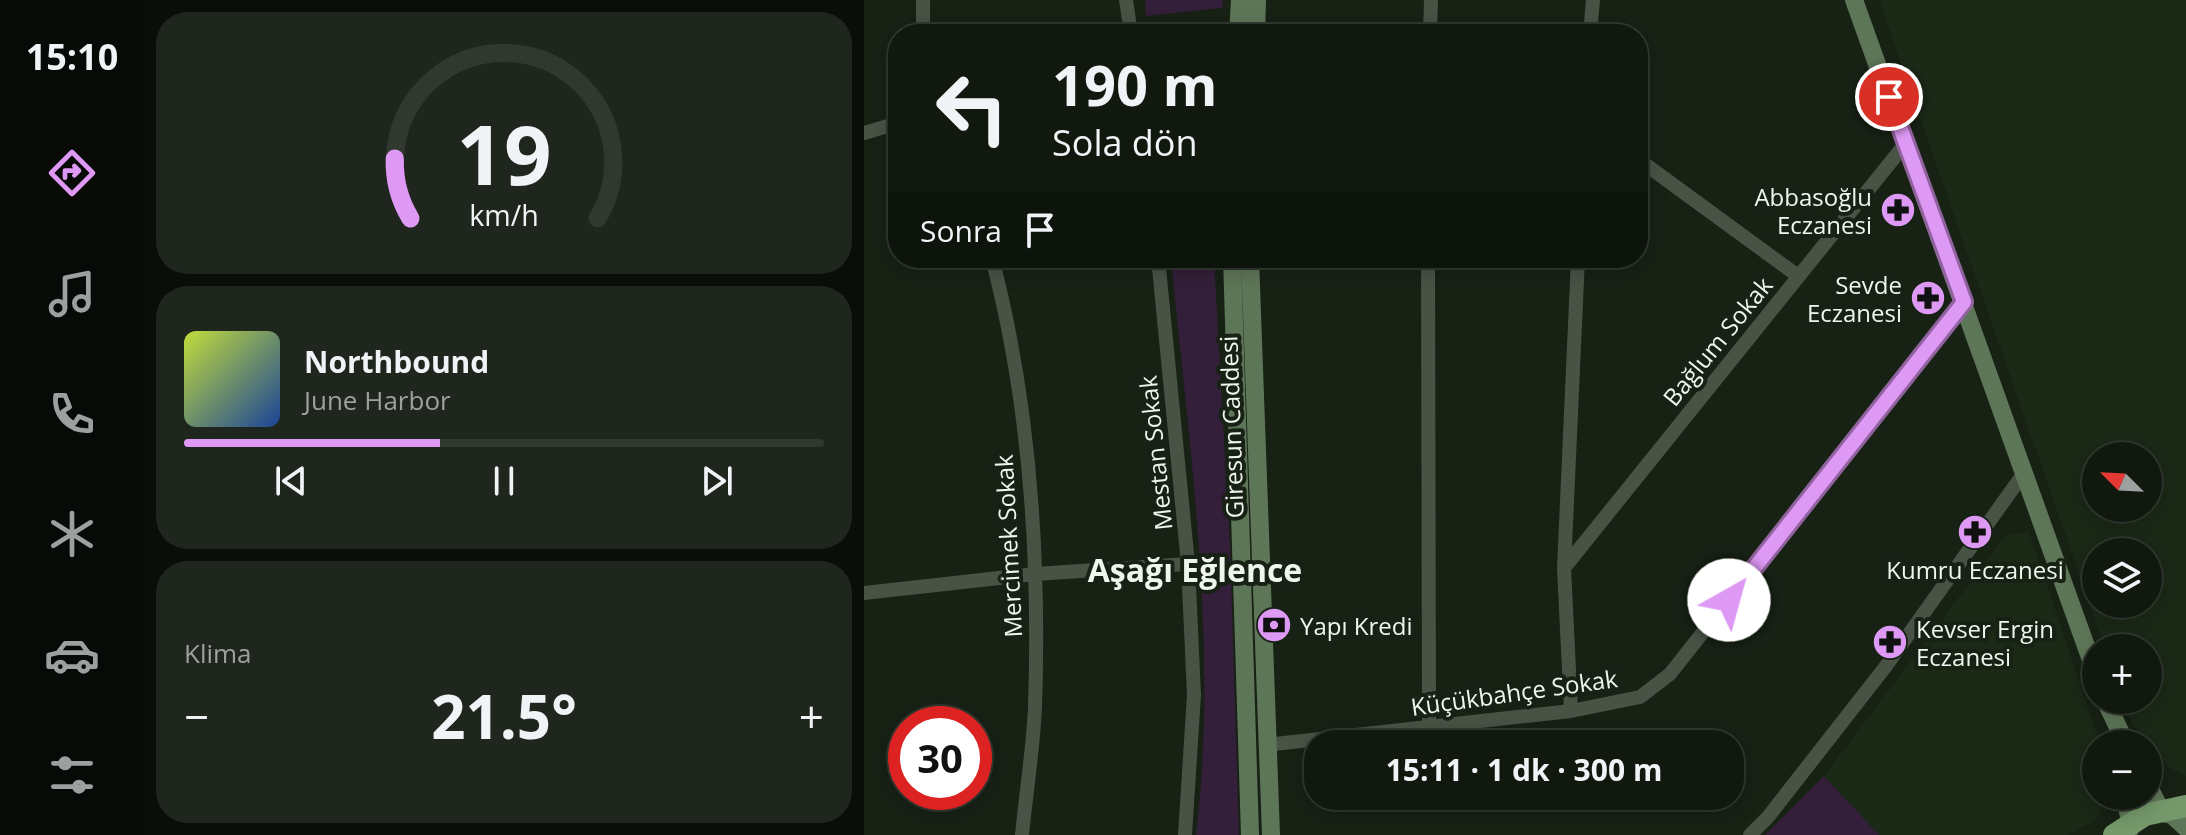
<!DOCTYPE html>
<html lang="tr">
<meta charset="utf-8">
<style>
:root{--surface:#11190f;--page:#1e261d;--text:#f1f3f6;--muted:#9ca09e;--line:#30382f;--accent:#dd99f4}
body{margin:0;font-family:"Open Sans",sans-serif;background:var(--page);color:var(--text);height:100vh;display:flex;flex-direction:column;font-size:30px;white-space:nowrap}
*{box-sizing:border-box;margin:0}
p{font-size:26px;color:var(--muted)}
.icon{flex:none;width:44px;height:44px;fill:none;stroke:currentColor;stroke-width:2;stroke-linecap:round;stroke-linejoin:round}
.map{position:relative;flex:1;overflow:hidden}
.side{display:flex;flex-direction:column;gap:12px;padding:12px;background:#090e08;width:720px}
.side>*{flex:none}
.banner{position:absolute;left:24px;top:24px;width:760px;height:244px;border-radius:32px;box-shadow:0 4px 20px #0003,0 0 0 2px var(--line);background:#11190f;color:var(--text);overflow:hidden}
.needle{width:52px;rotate:294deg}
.buttons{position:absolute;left:1218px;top:442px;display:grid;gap:16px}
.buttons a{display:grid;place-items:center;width:80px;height:80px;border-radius:50%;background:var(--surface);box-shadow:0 4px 20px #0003,0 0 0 2px var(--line);font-size:40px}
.speed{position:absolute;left:24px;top:706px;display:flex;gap:16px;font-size:40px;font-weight:700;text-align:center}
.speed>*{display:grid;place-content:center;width:104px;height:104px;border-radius:50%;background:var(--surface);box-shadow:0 4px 20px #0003,0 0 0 2px var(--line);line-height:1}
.speed .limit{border:12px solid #d22;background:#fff;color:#111}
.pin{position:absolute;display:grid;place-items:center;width:68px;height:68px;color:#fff;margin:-34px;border:4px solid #fff;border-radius:50%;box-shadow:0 2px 8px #0007}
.me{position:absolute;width:88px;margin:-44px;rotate:38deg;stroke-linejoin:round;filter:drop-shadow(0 0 6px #0008)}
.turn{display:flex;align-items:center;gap:28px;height:168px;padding:0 32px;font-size:36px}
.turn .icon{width:104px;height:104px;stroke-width:2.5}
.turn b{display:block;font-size:56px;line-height:68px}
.then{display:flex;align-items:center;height:76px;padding:0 32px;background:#0003;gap:16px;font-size:30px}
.big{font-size:60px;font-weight:700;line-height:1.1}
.side .card{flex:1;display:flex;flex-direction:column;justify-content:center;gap:12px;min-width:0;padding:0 28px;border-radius:32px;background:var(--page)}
.side .dial{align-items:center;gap:0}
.dial svg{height:208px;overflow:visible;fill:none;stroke:var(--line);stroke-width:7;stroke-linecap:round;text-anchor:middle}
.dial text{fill:var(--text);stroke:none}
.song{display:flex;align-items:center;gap:24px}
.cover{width:96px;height:96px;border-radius:12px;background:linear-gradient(135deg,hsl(70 70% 55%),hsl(220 70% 35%))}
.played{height:8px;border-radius:4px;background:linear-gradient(90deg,var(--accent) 40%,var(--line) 40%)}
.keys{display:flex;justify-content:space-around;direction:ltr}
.heat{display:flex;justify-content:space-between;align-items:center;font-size:44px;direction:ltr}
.trip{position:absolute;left:440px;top:730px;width:440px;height:80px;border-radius:32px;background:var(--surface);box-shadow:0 4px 20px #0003,0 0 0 2px var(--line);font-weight:700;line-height:80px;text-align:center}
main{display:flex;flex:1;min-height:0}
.tabs{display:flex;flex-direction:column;width:144px;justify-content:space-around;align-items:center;background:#070a06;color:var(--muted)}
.tabs .icon{width:56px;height:56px}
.tabs .on{color:var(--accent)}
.tabs b{font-size:36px;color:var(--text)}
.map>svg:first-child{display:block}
.built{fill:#1b2917;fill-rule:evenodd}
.green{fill:#331f39}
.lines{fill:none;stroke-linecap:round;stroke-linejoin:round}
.street{stroke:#485345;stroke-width:14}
.secondary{stroke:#5e7658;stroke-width:18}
.primary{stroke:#75996b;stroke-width:22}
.route-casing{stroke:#90639f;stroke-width:20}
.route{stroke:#dd99f4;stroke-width:14}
.labels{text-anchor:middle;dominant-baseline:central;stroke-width:8;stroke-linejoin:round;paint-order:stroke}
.poi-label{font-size:24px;fill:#eff6ed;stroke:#172114;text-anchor:end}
.street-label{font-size:24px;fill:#eff6ed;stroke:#172114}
.district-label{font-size:32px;font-weight:bold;fill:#eff6ed;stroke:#172114}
</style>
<main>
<nav class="tabs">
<b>15:10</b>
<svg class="icon on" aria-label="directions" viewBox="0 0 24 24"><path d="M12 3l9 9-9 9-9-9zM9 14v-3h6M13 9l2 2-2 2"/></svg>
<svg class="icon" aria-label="music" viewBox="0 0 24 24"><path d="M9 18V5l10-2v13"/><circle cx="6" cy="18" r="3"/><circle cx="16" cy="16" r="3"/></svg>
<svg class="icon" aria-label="phone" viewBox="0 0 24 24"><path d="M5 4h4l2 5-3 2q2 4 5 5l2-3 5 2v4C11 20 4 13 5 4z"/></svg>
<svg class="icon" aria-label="climate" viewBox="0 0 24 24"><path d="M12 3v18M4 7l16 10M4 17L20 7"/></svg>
<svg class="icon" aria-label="car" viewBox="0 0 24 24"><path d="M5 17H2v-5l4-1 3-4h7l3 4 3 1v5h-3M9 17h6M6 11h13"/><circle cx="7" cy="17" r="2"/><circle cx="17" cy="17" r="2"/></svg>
<svg class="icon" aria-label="filters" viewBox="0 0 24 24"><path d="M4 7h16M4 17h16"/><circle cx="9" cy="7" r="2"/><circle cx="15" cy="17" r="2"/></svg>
</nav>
<section class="side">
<div class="card dial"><svg viewBox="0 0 100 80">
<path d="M14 69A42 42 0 1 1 86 69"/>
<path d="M14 69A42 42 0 0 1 8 46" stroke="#dd99f4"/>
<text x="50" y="56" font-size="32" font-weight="700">19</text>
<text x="50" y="72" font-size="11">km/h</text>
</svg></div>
<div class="card">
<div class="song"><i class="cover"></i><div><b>Northbound</b><p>June Harbor</p></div></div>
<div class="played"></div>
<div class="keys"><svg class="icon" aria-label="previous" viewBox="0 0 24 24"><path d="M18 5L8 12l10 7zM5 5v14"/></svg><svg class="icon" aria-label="pause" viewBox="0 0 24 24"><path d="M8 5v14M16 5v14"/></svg><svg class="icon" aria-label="next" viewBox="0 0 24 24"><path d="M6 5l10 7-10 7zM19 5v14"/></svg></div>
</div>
<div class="card"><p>Klima</p>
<div class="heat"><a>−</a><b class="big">21.5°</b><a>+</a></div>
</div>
</section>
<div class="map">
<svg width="1322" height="835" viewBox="0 0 1322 835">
<rect width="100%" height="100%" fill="#172114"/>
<!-- built -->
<path class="built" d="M1015,0h307v776l-18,-9 -36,-43 -9,-24h25v-52h-43zM1232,456h52v52h-52zM1232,552h52v52h-52z
M1165,532l71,212h-4v52h7l-3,17 -7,9 -25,13h-189l-55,-59 182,-241z"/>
<!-- green -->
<path class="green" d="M281,0h78l-1,8 -76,8z
M307,258h43l16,289 9,288h-43c23,-191 -7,-387 -25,-577z
M960,776l55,59h-114z"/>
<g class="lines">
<!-- street -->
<path class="street" d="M59,0v34
M262,0l5,34
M566,34l1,-34
M726,34l3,-34
M0,133l34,-10
M774,159l160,117
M128,258c38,145 48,300 43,449 -2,43 -9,86 -13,128
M294,258l30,306 6,131 -9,140
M564,258l1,469
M700,568l342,-425
M0,593l171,-19 153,-10
M707,711l-7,-143 14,-310
M402,745l305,-34 69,-14 30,-23 294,-372
M886,835l18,-18 118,-151 138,-193"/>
<!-- secondary -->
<path class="secondary" d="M990,0l242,674
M374,34l2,-34
M392,34l1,-34
M368,258l18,577
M386,258l21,577
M1241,700l21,44
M1284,785l14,28 10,2 14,13
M1261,796l6,31 -4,8"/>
<!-- primary -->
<path class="primary" d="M1250,835l31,-20 41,-9"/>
</g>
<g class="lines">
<!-- route casing -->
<g class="route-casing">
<path id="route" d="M865,600l235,-298 -75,-205"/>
</g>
<!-- route -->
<use href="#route" class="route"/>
</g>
<!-- icons -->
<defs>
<g id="pharmacy-disc" transform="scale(1.8)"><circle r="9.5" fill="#dd99f4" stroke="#172114"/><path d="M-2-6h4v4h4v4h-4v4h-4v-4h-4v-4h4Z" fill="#111"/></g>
<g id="bank-disc" transform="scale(1.8)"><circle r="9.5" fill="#dd99f4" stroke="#172114"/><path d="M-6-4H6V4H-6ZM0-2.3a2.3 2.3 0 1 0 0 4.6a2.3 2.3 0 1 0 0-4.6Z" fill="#111"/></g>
</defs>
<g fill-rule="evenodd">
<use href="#pharmacy-disc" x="1034" y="210"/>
<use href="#pharmacy-disc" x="1064" y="298"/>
<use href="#pharmacy-disc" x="1111" y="532"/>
<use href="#bank-disc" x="410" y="625"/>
<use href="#pharmacy-disc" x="1026" y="642"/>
</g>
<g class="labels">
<!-- poi labels -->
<g class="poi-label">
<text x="1008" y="196">Abbasoğlu<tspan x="1008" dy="28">Eczanesi</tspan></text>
<text x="1038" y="284">Sevde<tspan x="1038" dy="28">Eczanesi</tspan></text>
<text x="1111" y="569" text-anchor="middle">Kumru Eczanesi</text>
<text x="436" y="625" text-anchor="start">Yapı Kredi</text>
<text x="1052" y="628" text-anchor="start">Kevser Ergin<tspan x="1052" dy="28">Eczanesi</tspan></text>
</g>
<!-- street labels -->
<g class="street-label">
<text transform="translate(853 341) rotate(-51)">Bağlum Sokak</text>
<text transform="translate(367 427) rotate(-92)">Giresun Caddesi</text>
<text transform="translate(291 453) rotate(-96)">Mestan Sokak</text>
<text transform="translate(144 546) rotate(-93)">Mercimek Sokak</text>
<text transform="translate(650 692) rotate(-8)">Küçükbahçe Sokak</text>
</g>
<!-- district labels -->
<g class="district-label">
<text x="331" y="569">Aşağı Eğlence</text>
</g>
</g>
</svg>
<div class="buttons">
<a><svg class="needle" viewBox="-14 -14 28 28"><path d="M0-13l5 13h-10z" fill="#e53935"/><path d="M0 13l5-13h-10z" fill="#9ca09e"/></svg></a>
<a><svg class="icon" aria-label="layers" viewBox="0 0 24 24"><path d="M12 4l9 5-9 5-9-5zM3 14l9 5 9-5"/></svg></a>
<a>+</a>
<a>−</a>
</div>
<div class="speed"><div class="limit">30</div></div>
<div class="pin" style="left:1025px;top:97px;background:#d93025"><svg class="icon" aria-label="arrive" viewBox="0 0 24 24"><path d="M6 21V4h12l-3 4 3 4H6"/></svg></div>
<svg class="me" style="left:865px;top:600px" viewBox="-20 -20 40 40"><circle r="19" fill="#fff"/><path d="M0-13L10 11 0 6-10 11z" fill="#dd99f4"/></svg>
<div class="trip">15:11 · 1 dk · 300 m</div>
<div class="banner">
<div class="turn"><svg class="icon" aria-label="left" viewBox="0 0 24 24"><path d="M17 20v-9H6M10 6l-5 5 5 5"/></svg><div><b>190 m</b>Sola dön</div></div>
<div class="then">Sonra<svg class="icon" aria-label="arrive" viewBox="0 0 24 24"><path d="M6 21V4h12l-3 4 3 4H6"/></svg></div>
</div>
</div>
</main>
